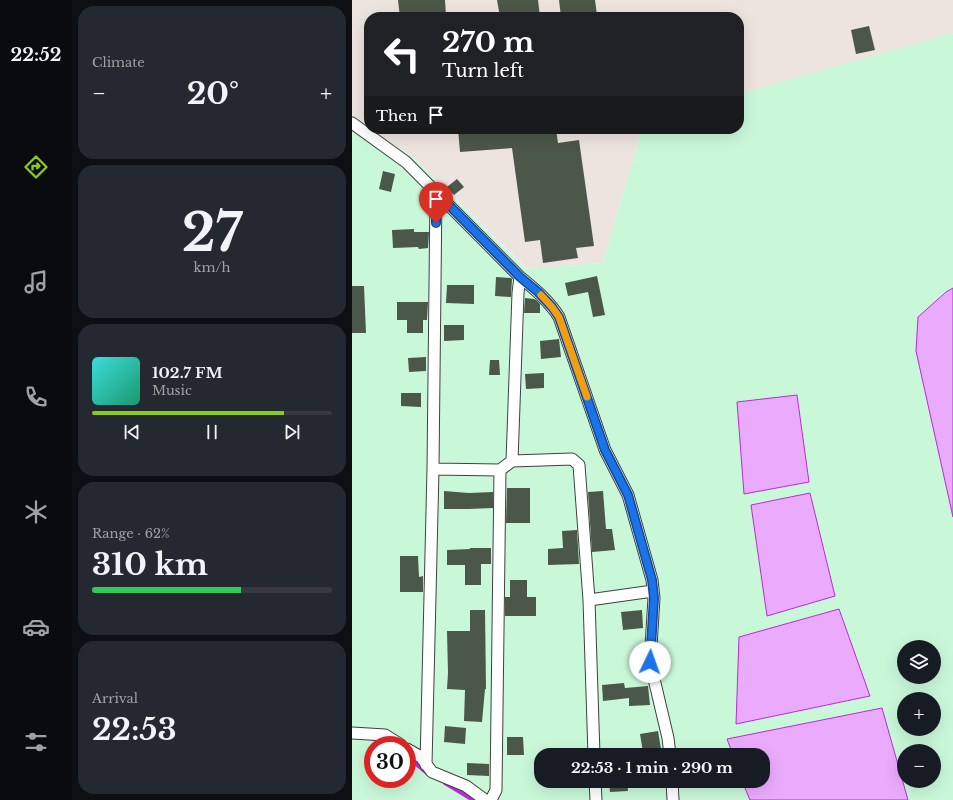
<!DOCTYPE html>
<meta charset="utf-8">
<style>
:root{--surface:#171b24;--page:#242831;--text:#f1f3f6;--muted:#9ea1a6;--line:#363941;--accent:#8acc16}
body{margin:0;font-family:"Libre Baskerville",serif;background:var(--page);color:var(--text);height:100vh;display:flex;flex-direction:column;font-size:15px;white-space:nowrap}
*{box-sizing:border-box;margin:0}
p{font-size:13px;color:var(--muted)}
.icon{flex:none;width:22px;height:22px;fill:none;stroke:currentColor;stroke-width:2;stroke-linecap:round;stroke-linejoin:round}
.map{position:relative;flex:1;overflow:hidden}
.sheet{display:flex;flex-direction:column;gap:6px;padding:6px;background:#0d0f14;width:280px}
.sheet>*{flex:none}
.top-card{position:absolute;left:12px;top:12px;width:380px;height:122px;border-radius:16px;box-shadow:0 4px 16px #0002;background:#202124;color:#fff;overflow:hidden}
.fabs{position:absolute;left:545px;top:640px;display:grid;gap:8px}
.fabs a{display:grid;place-items:center;width:44px;height:44px;border-radius:50%;background:var(--surface);box-shadow:0 4px 16px #0002;font-size:20px}
.speed{position:absolute;left:12px;top:736px;display:flex;gap:8px;font-size:20px;font-weight:700;text-align:center}
.speed>*{display:grid;place-content:center;width:52px;height:52px;border-radius:50%;background:var(--surface);box-shadow:0 4px 16px #0002;line-height:1}
.speed .limit{border:6px solid #d22;background:#fff;color:#111}
.pin{position:absolute;display:grid;place-items:center;width:34px;height:34px;color:#fff;margin:-41px -17px;border-radius:50% 50% 50% 0;rotate:-45deg;box-shadow:0 0 4px #0007}
.pin .icon{rotate:45deg}
.me{position:absolute;width:44px;margin:-22px;rotate:3deg;stroke-linejoin:round;filter:drop-shadow(0 0 3px #0008)}
.turn{display:flex;align-items:center;gap:14px;height:84px;padding:0 12px;font-size:18px}
.turn .icon{width:52px;height:52px;stroke-width:2.5}
.turn b{display:block;font-size:28px;line-height:34px}
.then{display:flex;align-items:center;height:38px;padding:0 12px;background:#0003;gap:8px;font-size:15px}
.big{font-size:30px;font-weight:700;line-height:1.1}
.sheet .widget{flex:1;display:flex;flex-direction:column;justify-content:center;gap:6px;min-width:0;padding:0 14px;border-radius:16px;background:var(--page)}
.sheet .dial{align-items:center;gap:0}
.dial b{font-size:52px;line-height:1}
.song{display:flex;align-items:center;gap:12px}
.cover{width:48px;height:48px;border-radius:6px;background:linear-gradient(135deg,hsl(180 70% 55%),hsl(160 70% 35%))}
.played{height:4px;border-radius:2px;background:linear-gradient(90deg,var(--accent) 80%,var(--line) 80%)}
.keys{display:flex;justify-content:space-around;direction:ltr}
.heat{display:flex;justify-content:space-between;align-items:center;font-size:22px;direction:ltr}
.charge{height:6px;border-radius:3px;background:linear-gradient(90deg,#34c759 62%,var(--line) 0)}
.trip{position:absolute;left:182px;top:748px;width:236px;height:40px;border-radius:16px;background:var(--surface);box-shadow:0 4px 16px #0002;font-weight:700;line-height:40px;text-align:center}
main{display:flex;flex:1;min-height:0}
.menu{display:flex;flex-direction:column;width:72px;justify-content:space-around;align-items:center;background:#090b0e;color:var(--muted)}
.menu .icon{width:28px;height:28px}
.menu .active{color:var(--accent)}
.menu b{font-size:18px;color:var(--text)}
.map>svg:first-child{display:block}
.industrial{fill:#ede4e0}
.farmland{fill:#c9f8d9;fill-rule:evenodd}
.water{fill:#ebabfd;stroke:#ba2adc}
.lines{fill:none;stroke-linecap:round;stroke-linejoin:round}
.stream{stroke:#ba2adc;stroke-width:4}
.building{fill:#4b5748}
.minor-casing{stroke:#404040;stroke-width:13}
.minor{stroke:#fff;stroke-width:11}
.route-casing{stroke:#114b97;stroke-width:10}
.route{stroke:#1a73e8;stroke-width:7}
.slow{stroke:#f59e0b;stroke-width:7}
</style>
<main>
<nav class="menu">
<b>22:52</b>
<svg class="icon active" aria-label="directions" viewBox="0 0 24 24"><path d="M12 3l9 9-9 9-9-9zM9 14v-3h6M13 9l2 2-2 2"/></svg>
<svg class="icon" aria-label="music" viewBox="0 0 24 24"><path d="M9 18V5l10-2v13"/><circle cx="6" cy="18" r="3"/><circle cx="16" cy="16" r="3"/></svg>
<svg class="icon" aria-label="phone" viewBox="0 0 24 24"><path d="M5 4h4l2 5-3 2q2 4 5 5l2-3 5 2v4C11 20 4 13 5 4z"/></svg>
<svg class="icon" aria-label="climate" viewBox="0 0 24 24"><path d="M12 3v18M4 7l16 10M4 17L20 7"/></svg>
<svg class="icon" aria-label="car" viewBox="0 0 24 24"><path d="M5 17H2v-5l4-1 3-4h7l3 4 3 1v5h-3M9 17h6M6 11h13"/><circle cx="7" cy="17" r="2"/><circle cx="17" cy="17" r="2"/></svg>
<svg class="icon" aria-label="filters" viewBox="0 0 24 24"><path d="M4 7h16M4 17h16"/><circle cx="9" cy="7" r="2"/><circle cx="15" cy="17" r="2"/></svg>
</nav>
<section class="sheet">
<div class="widget"><p>Climate</p>
<div class="heat"><a>−</a><b class="big">20°</b><a>+</a></div>
</div>
<div class="widget dial"><b>27</b><p>km/h</p></div>
<div class="widget">
<div class="song"><i class="cover"></i><div><b>102.7 FM</b><p>Music</p></div></div>
<div class="played"></div>
<div class="keys"><svg class="icon" aria-label="previous" viewBox="0 0 24 24"><path d="M18 5L8 12l10 7zM5 5v14"/></svg><svg class="icon" aria-label="pause" viewBox="0 0 24 24"><path d="M8 5v14M16 5v14"/></svg><svg class="icon" aria-label="next" viewBox="0 0 24 24"><path d="M6 5l10 7-10 7zM19 5v14"/></svg></div>
</div>
<div class="widget"><p>Range · 62%</p><b class="big">310 km</b><div class="charge"></div></div>
<div class="widget"><p>Arrival</p><b class="big">22:53</b></div>
</section>
<div class="map">
<svg width="601" height="800" viewBox="0 0 601 800">
<rect width="100%" height="100%" fill="#edfff1"/>
<!-- industrial -->
<path class="industrial" d="M0,0h601v33l-214,61v-77h-370v112h273l-39,134 -76,6 -115,-113 -60,-36z"/>
<!-- farmland -->
<path class="farmland" d="M601,33v767h-601v-680l60,36 114,113 77,-6 39,-134h97v-35zM552,647h30v30h-30zM552,699h30v30h-30zM21,745h34v34h-34zM552,751h30v30h-30zM189,755h222v26h-222z"/>
<!-- water -->
<path class="water" d="M601,288v229l-37,-166 2,-34 28,-25z
M445,395l12,87 -65,12 -7,-92z
M458,493l25,103 -68,20 -16,-111z
M487,609l31,87 -134,28 3,-87z
M530,708l26,92h-158l-8,-19h21v-26h-30l-6,-16z"/>
<g class="lines">
<!-- stream -->
<path class="stream" d="M20,738l17,7
M55,756l21,18
M93,783l28,17"/>
</g>
<!-- building -->
<path class="building" d="M46,0h47l1,16 -46,1z
M145,0h41l2,17h-40z
M207,0h36l2,15 -19,2h-17z
M517,26l6,24 -19,4 -5,-24z
M106,129h98l2,14 21,-3 15,106 -18,2 2,10 -35,5 -3,-23 -15,2 -13,-94 -52,4z
M31,171l12,3 -4,18 -12,-3z
M105,179l7,8 -10,8 -7,-8z
M62,229v3h15l-1,16 -9,1 -1,-2 -25,1 -1,-18z
M245,276l8,39 -12,2 -5,-25 -20,4 -3,-13z
M144,277l15,1 1,1 -1,18 -16,-1z
M95,285h27v19l-28,-1z
M0,286h12l2,47h-14z
M173,298l9,1 2,1 4,4v9h-16z
M45,302h31l-1,18h-4v13h-16v-13h-10z
M92,325h20v15l-20,1z
M207,339l2,18 -20,2 -1,-18z
M74,357v14l-17,1 -1,-14z
M138,360h9l1,15h-11z
M192,373v15l-18,1 -1,-15z
M49,393h20v14l-20,-1z
M155,488h23v35h-24z
M92,491l25,2 24,-1v16l-25,1h-24z
M251,491l3,38h6l3,21 -23,2 -4,-60z
M225,530l2,34 -31,1v-16l15,-1 -1,-17z
M118,548h21v16h-10v21h-16v-20h-18v-15l23,-1z
M48,556h18l1,21 4,-1v16h-23z
M158,580h17v17h9v19h-31v-19h5z
M118,610h15l1,79h-1l-3,33 -18,-1 1,-31 -18,-1 1,-16 -1,-42h23z
M290,610l1,18 -20,2 -2,-18z
M272,683l1,5 23,-2 2,19 -21,1v-8l-26,3 -1,-16z
M93,726l21,2 -1,16 -21,-2z
M306,731l3,18 -18,3 -3,-18z
M155,737h16l1,18h-17z
M115,763l22,1v12l-22,-1z
M257,781h18l1,10 -18,1z"/>
<g class="lines">
<!-- minor casing -->
<g class="minor-casing">
<path id="minor" d="M0,123l54,39 114,115c15,12 29,24 39,40l46,133 23,45 24,85 2,18 -4,64 18,76 2,17
M160,461l60,-2 7,6 10,135 64,-9
M81,469l3,-277
M237,600l5,155
M0,733l33,2 16,10
M55,749l14,8 11,15 34,14 19,14
M74,765l7,-296 67,1
M243,781l1,19
M320,781l1,19
M139,800l5,-10 4,-320 12,-9 6,-168 2,-16"/>
</g>
<!-- minor -->
<use href="#minor" class="minor"/>
</g>
<g class="lines">
<!-- route casing -->
<g class="route-casing">
<path id="route" d="M84,223v-31l84,85 18,15 14,15 7,10 46,133 23,45 24,85 2,18 -4,64"/>
</g>
<!-- route -->
<use href="#route" class="route"/>
<!-- slow -->
<path class="slow" d="M189,295l11,12 7,10 28,80"/>
</g>
</svg>
<div class="fabs">
<a><svg class="icon" aria-label="layers" viewBox="0 0 24 24"><path d="M12 4l9 5-9 5-9-5zM3 14l9 5 9-5"/></svg></a>
<a>+</a>
<a>−</a>
</div>
<div class="speed"><div class="limit">30</div></div>
<div class="pin" style="left:84px;top:223px;background:#d93025"><svg class="icon" aria-label="arrive" viewBox="0 0 24 24"><path d="M6 21V4h12l-3 4 3 4H6"/></svg></div>
<svg class="me" style="left:298px;top:662px" viewBox="-20 -20 40 40"><circle r="19" fill="#fff"/><path d="M0-13L10 11 0 6-10 11z" fill="#1a73e8"/></svg>
<div class="trip">22:53 · 1 min · 290 m</div>
<div class="top-card">
<div class="turn"><svg class="icon" aria-label="left" viewBox="0 0 24 24"><path d="M17 20v-9H6M10 6l-5 5 5 5"/></svg><div><b>270 m</b>Turn left</div></div>
<div class="then">Then<svg class="icon" aria-label="arrive" viewBox="0 0 24 24"><path d="M6 21V4h12l-3 4 3 4H6"/></svg></div>
</div>
</div>
</main>
